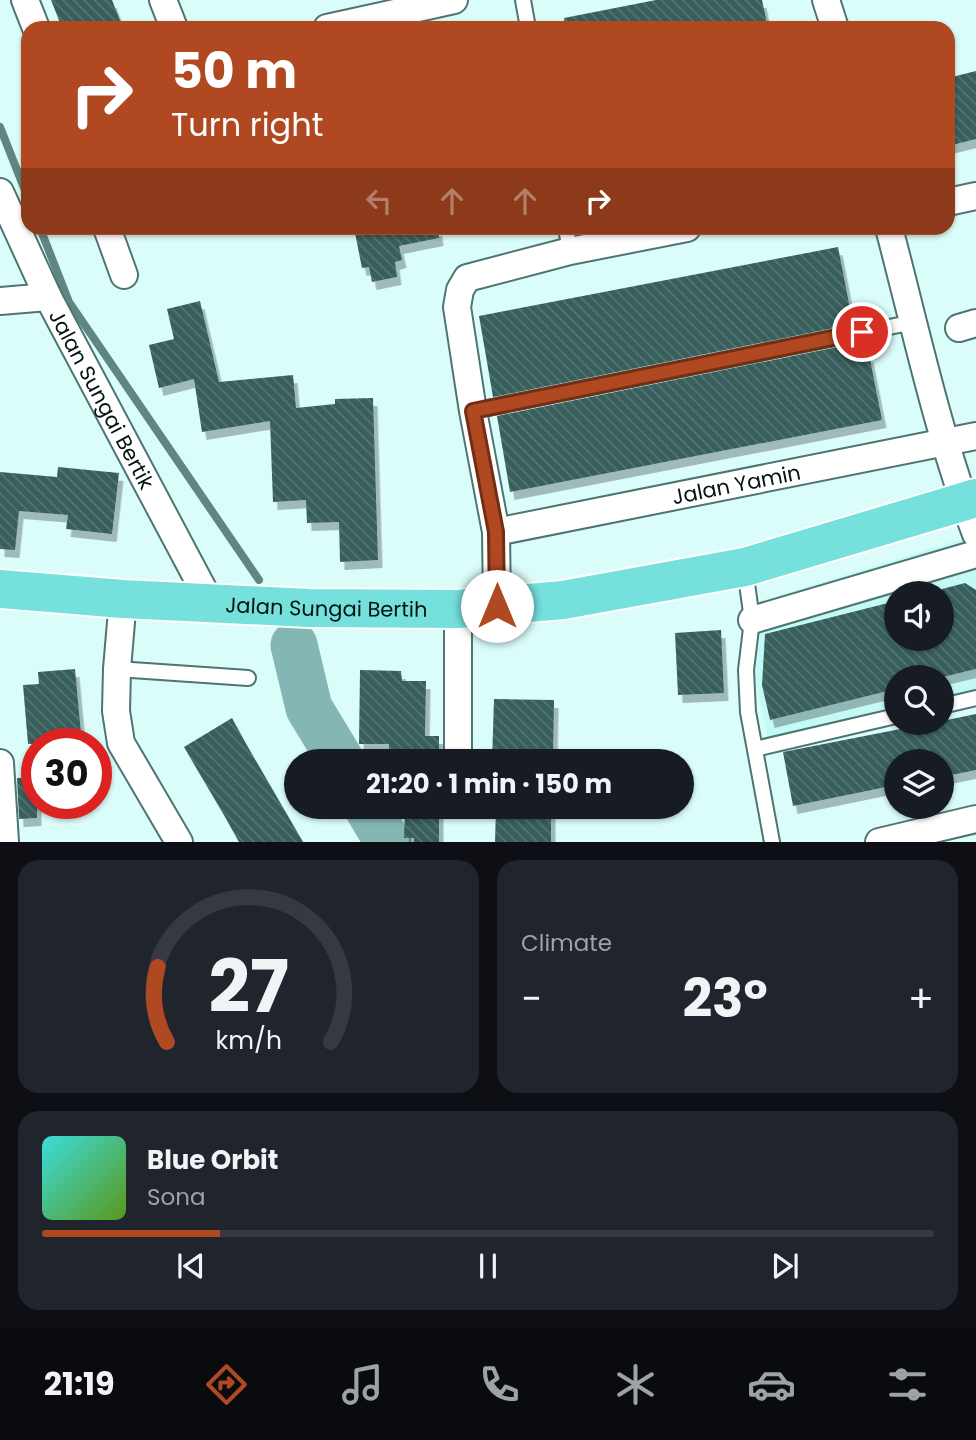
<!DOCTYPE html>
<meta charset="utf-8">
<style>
:root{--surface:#171b24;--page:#20242c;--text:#f1f3f6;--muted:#9ea1a6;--line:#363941;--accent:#b04921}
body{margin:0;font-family:Poppins,sans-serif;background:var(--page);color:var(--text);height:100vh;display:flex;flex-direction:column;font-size:26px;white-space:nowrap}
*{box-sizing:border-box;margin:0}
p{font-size:23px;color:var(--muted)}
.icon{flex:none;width:38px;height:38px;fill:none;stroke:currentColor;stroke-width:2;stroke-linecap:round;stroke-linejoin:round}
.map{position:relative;height:842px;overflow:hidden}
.panel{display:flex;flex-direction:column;gap:18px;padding:18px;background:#0d0f14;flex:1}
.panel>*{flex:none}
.hud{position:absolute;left:21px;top:21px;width:934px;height:214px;border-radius:21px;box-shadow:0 2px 5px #0004;background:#b04921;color:#fff;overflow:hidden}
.buttons{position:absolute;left:884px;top:581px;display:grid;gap:14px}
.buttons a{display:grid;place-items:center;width:70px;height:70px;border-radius:50%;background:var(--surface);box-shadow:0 2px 5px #0004;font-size:35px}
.speed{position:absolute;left:21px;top:728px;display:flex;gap:14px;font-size:35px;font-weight:700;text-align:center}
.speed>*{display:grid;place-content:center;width:91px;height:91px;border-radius:50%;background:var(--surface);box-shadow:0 2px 5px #0004;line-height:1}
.speed .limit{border:10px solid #d22;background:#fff;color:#111}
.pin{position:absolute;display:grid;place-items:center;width:60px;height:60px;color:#fff;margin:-30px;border:4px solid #fff;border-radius:50%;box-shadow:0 2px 7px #0007}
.me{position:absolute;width:77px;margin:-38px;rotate:0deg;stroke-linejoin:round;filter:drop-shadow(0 0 5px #0008)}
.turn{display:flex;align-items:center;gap:24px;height:147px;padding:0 35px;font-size:32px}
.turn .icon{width:91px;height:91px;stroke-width:2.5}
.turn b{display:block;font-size:49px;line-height:60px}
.lanes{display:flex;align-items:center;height:66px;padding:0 35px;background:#0003;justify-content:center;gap:35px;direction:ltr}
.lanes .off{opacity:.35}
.big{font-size:52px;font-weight:700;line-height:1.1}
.panel .tile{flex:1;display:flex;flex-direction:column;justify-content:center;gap:10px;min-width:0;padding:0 24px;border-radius:21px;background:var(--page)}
.panel .dial{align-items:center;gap:0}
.dial svg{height:182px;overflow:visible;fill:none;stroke:var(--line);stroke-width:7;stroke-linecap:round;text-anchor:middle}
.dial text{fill:var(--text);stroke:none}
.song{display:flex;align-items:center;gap:21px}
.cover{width:84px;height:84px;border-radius:10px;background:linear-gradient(135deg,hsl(180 70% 55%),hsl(90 70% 35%))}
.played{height:7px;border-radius:4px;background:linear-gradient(90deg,var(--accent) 20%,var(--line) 20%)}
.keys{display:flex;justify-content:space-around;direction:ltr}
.heat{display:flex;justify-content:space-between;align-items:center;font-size:38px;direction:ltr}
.panel .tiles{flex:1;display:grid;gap:18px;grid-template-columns:1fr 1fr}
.tile:last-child{grid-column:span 2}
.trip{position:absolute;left:284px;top:749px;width:410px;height:70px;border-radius:35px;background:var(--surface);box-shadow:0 2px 5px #0004;font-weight:700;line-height:70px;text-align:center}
.tabs{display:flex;height:112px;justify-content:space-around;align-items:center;background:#090b0e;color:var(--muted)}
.tabs .icon{width:49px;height:49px}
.tabs .active{color:var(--accent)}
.tabs b{font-size:32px;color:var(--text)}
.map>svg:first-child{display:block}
.built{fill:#c4faf6;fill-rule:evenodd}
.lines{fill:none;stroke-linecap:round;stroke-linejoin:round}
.stream{stroke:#5e8683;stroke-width:8}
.river{stroke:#84b7b3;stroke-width:47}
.building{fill:url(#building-back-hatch);filter:url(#shadow)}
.lane-casing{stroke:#4d7572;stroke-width:18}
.street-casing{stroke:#4d7572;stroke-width:30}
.primary-casing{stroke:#fff;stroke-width:42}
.lane{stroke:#fff;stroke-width:14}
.street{stroke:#fff;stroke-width:26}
.primary{stroke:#75e0dc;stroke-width:38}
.route-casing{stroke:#722f15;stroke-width:18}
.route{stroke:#b04921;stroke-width:12}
.labels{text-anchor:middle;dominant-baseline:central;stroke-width:7;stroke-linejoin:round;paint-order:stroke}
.street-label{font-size:21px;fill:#041413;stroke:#fff}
</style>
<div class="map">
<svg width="976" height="842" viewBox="0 0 976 842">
<defs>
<pattern id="building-back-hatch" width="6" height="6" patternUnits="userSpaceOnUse" patternTransform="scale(1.75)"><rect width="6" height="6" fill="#375f5c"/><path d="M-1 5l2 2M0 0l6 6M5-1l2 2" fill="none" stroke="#567573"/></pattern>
<filter id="shadow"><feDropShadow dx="4.5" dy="8" stdDeviation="0" flood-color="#0004"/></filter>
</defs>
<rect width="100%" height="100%" fill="#dafdfa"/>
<!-- built -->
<path class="built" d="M976,535v156l-34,8v-22h-46v33l-128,29 -16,-73 9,-65zM896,593h46v46h-46z"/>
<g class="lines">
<!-- stream -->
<path class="stream" d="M0,127l28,71
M40,228l29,74 190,278"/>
<!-- river -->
<path class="river" d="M294,645l15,63 32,53
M367,807l21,35"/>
</g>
<!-- building -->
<path class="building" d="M51,0h61l11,28h-61z
M656,0h106l6,28h-203l-1,-10z
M976,71v68l-28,7v-68z
M354,228h84l1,10 -40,8 3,14 -7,2 2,15 -25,5 -3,-15 -7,1z
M838,247l15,77 -360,73 -14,-81z
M200,301l19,81 74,-7 3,33 39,-4v-5l38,-1 5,162 -38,2 -1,-40 -32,1 -1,-23 -33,2 -3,-81 -68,11 -8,-53 -35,9 -10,-43 25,-6 -7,-30z
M857,343l2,13 10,-2 13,66 -372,72 -13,-76z
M58,467l61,6 -7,61 -46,-5 2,-14 -49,-4 -4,39 -15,-1v-77l57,5z
M965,583l11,7v79l-33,8h-47v12l-126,31 -8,-35 3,-51 131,-33v38h46v-50z
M721,630l3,63 -46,2 -3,-62z
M75,669l7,75h-54l-5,-59 16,-1 -1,-12z
M360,670l41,1 1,10h24l-1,55h14v25h-50v-17h-30z
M494,699l60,1 -1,61h-61z
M976,714v56l-34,7v-16h-46v24l-103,21 -10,-54 148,-29h11v-2z
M232,718l13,24 58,100h-64l-15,-27 -40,-68z
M37,777v41l-18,1 -2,-41z
M405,807h34v35h-25v-4h-10z
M496,807h55v35h-56z"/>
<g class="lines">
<!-- lane casing -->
<g class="lane-casing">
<path id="lane" d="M523,0l5,28
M566,228l4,23
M473,411l441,-89
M745,569l7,51 -6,50 2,42 24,130
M117,669l131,9
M942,706l34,-8
M755,749l141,-33"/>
</g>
<!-- street casing -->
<g class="street-casing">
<g id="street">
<path d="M25,0l11,28"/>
<path d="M163,0l11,28"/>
<path d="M826,0l9,28"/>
<path d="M327,28l127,-28"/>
<path id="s1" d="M0,192l48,105 163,307"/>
<path d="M948,202l28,-6"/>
<path d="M107,228l17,47"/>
<path d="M889,228c27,102 49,207 87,306"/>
<path d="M0,301l48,-4"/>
<path d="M959,328l17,-5"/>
<path id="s2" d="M496,532l480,-96"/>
<path d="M123,599l-6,70 -1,42 5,32 58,99"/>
<path d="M497,606l-1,-74 -23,-121 -16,-104 3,-17 7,-12 103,-27 117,-23"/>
<path d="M752,620l224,-66"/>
<path d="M458,761v-152"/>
<path d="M0,763l5,79"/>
<path d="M879,842l97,-23"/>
</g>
</g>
<!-- primary casing -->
<g class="primary-casing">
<g id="primary">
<path id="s3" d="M0,589l123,10 186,9 149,1 105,-9 182,-33 231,-69"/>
</g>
</g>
<!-- lane -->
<use href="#lane" class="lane"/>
<!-- street -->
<use href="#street" class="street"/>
<!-- primary -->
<use href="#primary" class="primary"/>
</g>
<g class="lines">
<!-- route casing -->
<g class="route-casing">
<path id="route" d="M497,606l-1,-74 -23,-121 389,-79"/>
</g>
<!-- route -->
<use href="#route" class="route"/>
</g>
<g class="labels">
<!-- street labels -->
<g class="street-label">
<text stroke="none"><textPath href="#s1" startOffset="231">Jalan Sungai Bertik</textPath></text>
<text stroke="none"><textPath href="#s2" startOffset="245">Jalan Yamin</textPath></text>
<text stroke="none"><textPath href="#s3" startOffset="327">Jalan Sungai Bertih</textPath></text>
</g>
</g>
</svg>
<div class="buttons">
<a><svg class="icon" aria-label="sound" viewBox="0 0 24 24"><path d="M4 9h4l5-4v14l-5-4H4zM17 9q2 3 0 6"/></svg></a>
<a><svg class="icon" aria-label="search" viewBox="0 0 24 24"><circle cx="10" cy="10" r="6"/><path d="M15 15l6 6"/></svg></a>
<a><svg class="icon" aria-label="layers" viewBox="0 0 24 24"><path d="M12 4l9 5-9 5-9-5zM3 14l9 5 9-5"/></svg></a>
</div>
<div class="speed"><div class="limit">30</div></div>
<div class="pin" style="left:862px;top:332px;background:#d93025"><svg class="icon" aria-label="arrive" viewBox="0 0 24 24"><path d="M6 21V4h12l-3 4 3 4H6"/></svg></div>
<svg class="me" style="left:497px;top:606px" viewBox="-20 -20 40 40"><circle r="19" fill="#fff"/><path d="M0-13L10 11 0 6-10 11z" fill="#b04921"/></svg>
<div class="trip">21:20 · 1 min · 150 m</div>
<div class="hud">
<div class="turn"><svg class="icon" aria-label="right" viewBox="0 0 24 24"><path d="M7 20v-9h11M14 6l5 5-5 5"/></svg><div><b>50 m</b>Turn right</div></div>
<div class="lanes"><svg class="icon off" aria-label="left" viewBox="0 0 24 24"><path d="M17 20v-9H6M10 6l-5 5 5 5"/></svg><svg class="icon off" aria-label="ahead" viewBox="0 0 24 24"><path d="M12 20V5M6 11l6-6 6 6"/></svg><svg class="icon off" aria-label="ahead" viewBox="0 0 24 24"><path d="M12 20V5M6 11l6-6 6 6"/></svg><svg class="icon" aria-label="right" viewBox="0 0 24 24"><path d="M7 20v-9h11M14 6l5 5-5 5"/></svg></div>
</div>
</div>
<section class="panel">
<div class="tiles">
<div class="tile dial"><svg viewBox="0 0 100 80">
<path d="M14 69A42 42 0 1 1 86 69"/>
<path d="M14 69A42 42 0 0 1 10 36" stroke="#b04921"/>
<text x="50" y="56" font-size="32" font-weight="700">27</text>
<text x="50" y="72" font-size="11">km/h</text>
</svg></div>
<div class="tile"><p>Climate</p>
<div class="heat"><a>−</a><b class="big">23°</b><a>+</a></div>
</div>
<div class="tile">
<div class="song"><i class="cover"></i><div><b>Blue Orbit</b><p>Sona</p></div></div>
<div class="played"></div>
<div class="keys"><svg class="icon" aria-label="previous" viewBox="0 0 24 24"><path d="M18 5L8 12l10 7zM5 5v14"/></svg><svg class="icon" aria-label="pause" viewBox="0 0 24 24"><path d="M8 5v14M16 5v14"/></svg><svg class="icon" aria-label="next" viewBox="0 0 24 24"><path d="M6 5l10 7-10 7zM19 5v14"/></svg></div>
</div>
</div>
</section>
<nav class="tabs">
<b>21:19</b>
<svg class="icon active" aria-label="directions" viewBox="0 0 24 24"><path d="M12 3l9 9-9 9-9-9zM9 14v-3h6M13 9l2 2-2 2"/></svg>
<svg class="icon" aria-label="music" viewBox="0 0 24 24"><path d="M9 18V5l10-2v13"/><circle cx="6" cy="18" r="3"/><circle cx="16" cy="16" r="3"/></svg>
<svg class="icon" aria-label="phone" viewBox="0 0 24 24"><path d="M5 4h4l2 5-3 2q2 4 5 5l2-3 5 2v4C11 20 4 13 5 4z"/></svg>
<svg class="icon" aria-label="climate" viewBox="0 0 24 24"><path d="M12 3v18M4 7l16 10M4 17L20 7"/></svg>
<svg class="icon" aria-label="car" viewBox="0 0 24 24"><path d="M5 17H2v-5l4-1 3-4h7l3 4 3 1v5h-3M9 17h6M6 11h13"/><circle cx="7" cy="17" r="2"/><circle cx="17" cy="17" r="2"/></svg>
<svg class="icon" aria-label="filters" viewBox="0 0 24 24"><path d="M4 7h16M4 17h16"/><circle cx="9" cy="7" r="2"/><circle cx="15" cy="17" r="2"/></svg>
</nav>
